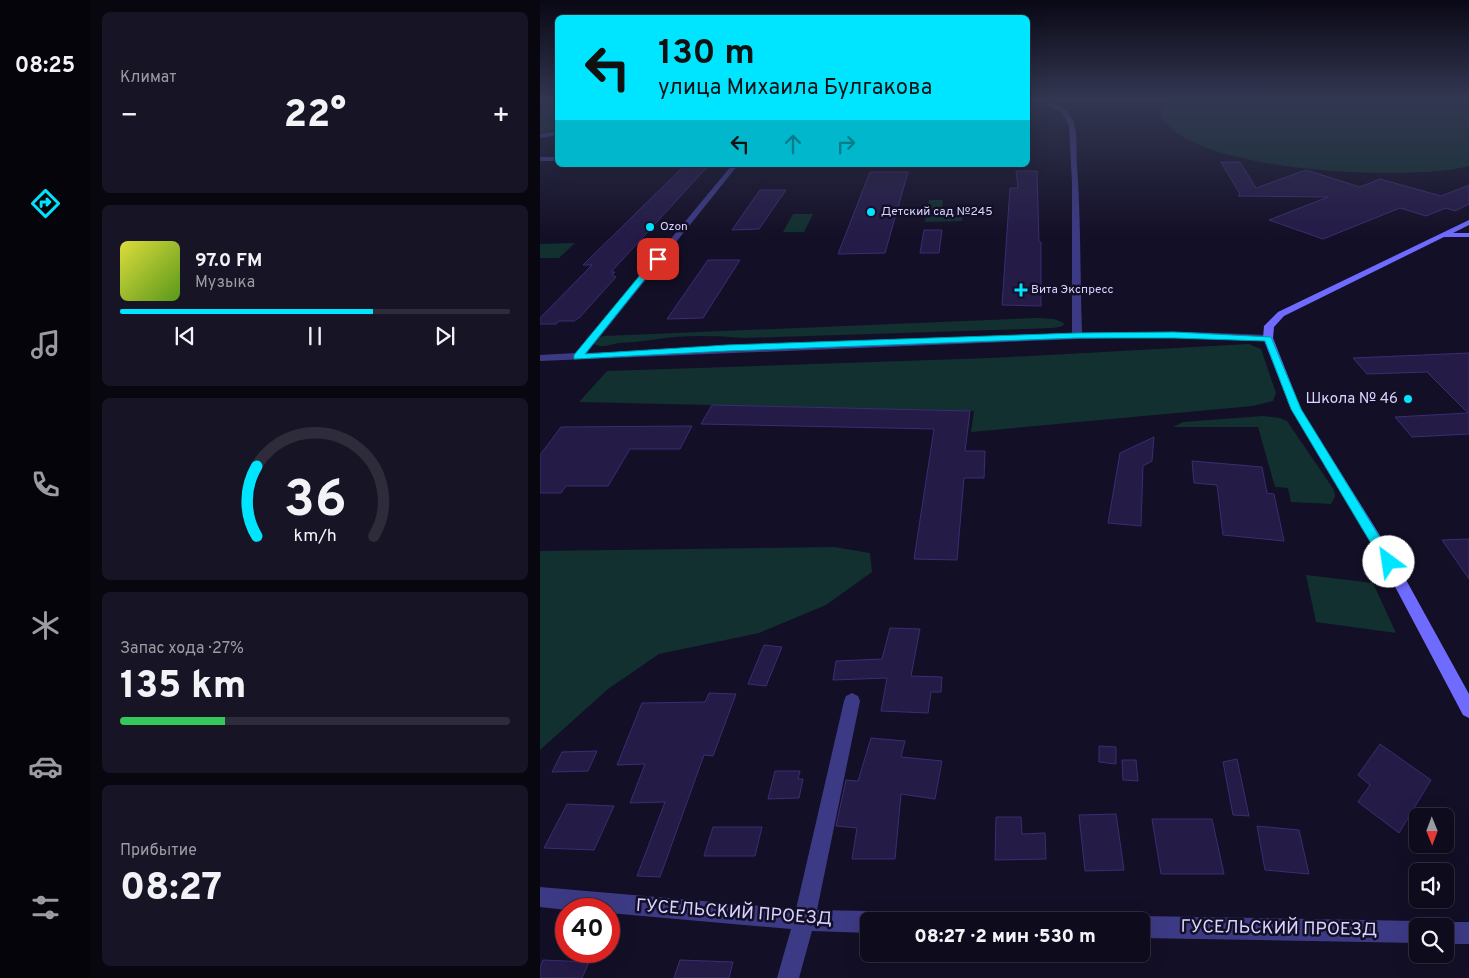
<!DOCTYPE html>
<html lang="ru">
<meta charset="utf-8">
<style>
:root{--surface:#0e0b1c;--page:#171425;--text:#f1f3f6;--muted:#9b9ba3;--line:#2e2b3b;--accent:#00e5ff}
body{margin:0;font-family:Overpass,sans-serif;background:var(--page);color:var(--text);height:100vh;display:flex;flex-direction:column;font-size:19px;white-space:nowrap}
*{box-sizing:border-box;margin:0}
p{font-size:16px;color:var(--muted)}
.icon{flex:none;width:28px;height:28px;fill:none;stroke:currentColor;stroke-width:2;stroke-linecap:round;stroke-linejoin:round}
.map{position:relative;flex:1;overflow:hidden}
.drawer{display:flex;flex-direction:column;gap:12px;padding:12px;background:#08060f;width:450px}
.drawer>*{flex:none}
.hud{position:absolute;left:15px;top:15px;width:475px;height:152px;border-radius:8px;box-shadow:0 5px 20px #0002,0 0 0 1px var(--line);background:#00e5ff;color:#111;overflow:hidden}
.needle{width:32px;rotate:179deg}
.controls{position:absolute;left:869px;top:808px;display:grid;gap:10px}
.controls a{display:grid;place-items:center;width:45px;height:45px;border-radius:8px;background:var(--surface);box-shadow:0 5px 20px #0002,0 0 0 1px var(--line);font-size:25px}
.speed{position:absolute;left:15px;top:898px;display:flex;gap:10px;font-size:25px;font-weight:700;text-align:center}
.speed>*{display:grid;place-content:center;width:65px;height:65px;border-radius:50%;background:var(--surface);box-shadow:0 5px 20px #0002,0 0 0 1px var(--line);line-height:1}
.speed .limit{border:8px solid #d22;background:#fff;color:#111}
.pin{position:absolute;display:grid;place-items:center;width:42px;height:42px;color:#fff;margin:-21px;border-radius:10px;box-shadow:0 2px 8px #0006}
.me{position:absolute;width:55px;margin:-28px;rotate:329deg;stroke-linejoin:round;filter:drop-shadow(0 0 4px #0008)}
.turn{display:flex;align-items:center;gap:18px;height:105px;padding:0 20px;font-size:22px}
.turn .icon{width:65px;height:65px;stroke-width:2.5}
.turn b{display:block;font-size:35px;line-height:42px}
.lanes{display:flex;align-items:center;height:48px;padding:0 20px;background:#0003;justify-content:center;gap:25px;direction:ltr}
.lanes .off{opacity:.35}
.big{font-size:38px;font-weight:800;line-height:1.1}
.drawer .tile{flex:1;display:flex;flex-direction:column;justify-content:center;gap:8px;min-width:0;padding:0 18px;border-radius:8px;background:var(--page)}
.drawer .dial{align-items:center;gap:0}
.dial svg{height:130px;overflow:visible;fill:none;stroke:var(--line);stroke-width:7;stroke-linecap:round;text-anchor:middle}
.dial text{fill:var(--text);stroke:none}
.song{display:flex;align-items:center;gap:15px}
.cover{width:60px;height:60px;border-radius:8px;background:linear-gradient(135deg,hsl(60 70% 55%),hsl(90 70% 35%))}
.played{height:5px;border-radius:2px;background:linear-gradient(90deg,var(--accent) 65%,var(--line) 65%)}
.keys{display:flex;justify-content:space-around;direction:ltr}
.heat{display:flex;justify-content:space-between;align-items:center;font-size:28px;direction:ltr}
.charge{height:8px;border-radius:4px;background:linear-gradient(90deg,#34c759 27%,var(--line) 0)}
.trip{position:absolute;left:320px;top:912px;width:290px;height:50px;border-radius:8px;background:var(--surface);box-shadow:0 5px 20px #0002,0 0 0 1px var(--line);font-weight:800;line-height:50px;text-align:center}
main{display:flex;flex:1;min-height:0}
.tabs{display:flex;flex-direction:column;width:90px;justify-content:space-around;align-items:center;background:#06040b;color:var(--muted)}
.tabs .icon{width:35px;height:35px}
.tabs .current{color:var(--accent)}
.tabs b{font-size:22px;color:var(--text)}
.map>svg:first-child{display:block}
.green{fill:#12302f}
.building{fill:#241b47;stroke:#3b2d73}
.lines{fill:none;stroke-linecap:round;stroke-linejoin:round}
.street{fill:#3d3a85;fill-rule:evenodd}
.secondary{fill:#6f6bff;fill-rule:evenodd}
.route{fill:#00e5ff;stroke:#0095a6}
.poi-dot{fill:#00e5ff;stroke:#130f26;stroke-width:2}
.labels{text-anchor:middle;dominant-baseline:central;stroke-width:5;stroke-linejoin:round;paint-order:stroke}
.far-poi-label{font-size:12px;fill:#d9d4ff;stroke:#130f26;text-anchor:start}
.poi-label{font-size:15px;fill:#d9d4ff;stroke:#130f26;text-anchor:end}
.near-street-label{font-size:18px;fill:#d9d4ff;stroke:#130f26}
</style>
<main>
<nav class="tabs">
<b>08:25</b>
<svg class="icon current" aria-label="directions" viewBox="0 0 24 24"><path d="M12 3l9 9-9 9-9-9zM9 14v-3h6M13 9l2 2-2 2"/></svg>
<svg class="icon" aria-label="music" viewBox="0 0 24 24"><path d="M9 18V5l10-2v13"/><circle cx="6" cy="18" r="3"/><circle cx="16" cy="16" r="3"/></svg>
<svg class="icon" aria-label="phone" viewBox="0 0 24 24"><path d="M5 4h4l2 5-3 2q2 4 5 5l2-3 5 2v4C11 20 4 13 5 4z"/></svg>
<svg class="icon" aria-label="climate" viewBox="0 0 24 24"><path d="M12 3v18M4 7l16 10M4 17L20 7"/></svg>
<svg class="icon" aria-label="car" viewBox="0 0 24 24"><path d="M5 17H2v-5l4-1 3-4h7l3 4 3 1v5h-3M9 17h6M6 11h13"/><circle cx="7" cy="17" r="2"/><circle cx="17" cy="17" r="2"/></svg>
<svg class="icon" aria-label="filters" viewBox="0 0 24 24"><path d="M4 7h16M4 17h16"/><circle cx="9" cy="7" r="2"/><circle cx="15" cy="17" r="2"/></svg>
</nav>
<section class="drawer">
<div class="tile"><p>Климат</p>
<div class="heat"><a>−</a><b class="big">22°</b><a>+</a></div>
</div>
<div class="tile">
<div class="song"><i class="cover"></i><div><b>97.0 FM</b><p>Музыка</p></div></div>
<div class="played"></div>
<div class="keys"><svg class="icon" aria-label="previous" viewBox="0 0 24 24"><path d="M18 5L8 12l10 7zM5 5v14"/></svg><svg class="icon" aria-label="pause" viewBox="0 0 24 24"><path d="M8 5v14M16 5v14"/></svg><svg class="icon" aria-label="next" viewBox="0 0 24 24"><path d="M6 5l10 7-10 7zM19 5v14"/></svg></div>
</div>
<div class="tile dial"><svg viewBox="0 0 100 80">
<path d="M14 69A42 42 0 1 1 86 69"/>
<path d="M14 69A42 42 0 0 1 14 26" stroke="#00e5ff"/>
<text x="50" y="56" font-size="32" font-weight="700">36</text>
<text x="50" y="72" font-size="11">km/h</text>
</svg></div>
<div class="tile"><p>Запас хода · 27%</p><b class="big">135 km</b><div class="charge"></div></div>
<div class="tile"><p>Прибытие</p><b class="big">08:27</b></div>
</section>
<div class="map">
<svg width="929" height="978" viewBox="0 0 929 978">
<rect width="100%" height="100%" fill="#130f26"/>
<!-- green -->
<path class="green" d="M0,99h17v31l-17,3z
M612,99h317v67c-57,16 -279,7 -308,-50l2,-8 7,-7z
M389,200h14l-1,14h21l-1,7 -37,1z
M253,214h20l-9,18h-21z
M35,243l-16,15h-19v-14z
M497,318l17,1 10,4 -1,3 -10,2 -309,10c-23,-2 -46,-3 -70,-1 -18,2 -36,5 -54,6 -10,1 -16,6 -26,1l3,-6 6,-2z
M709,344l12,5 15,44 -3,8 -20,5 -282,26 3,-21 -395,-9 28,-31 384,-13z
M723,416l17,2 7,3 47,69 1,7 -4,7 -40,-2 -3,-14 -13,-1 -17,-60h-85l10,-5z
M294,547l36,6 2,19 -46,33 -67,28 -100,21 -51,35 -68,61v-199z
M766,575l67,8 23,50 -80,-11z"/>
<!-- building -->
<path class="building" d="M681,162h19l16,26 50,-18 54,17 20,-8 61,17 28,-11v19l-14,7 -9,-3 -20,8 -26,-8 -77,31 -54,-19 59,-23 -90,-1 2,-2z
M145,165h24l-98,107h4l-3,3 4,2 -36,40 -6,4h-15l-3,3h-16v-6l52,-53h-9z
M476,171h21l2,71h2v64l-39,-1 8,-117h8z
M330,172h38l-23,81 -47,1z
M220,190h26l-27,39 -27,1z
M384,230h18l-3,23h-19z
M168,260h32l-37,58 -36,1z
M929,353v81l-57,3 -17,-20 73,-4 -41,-41 -60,2 -14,-16z
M172,405l258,6 -5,40h20l-1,27h-20l-7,82 -43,-1 20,-130 -233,-5z
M152,426l-12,23h-50l-22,37h-42l-5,7h-21v-38l21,-28z
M614,437l-2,24 -9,5 -2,60 -33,-3 12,-70z
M652,461l70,6 5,26 7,1 10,47 -61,-6 -6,-50 -23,-2z
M929,539v40l-27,-39z
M350,628l30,1 -9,47 31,1 -1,15h-10l-3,21 -47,-2 6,-33 -54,2 3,-19 46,-2z
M224,645l18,2 -16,39 -18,-2z
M169,693l27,1 -23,62 -9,-1 -44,122 -23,-1 28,-74 -35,1 15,-39 -28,1 25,-62 63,-1z
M331,738l34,3 -4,16 41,4 -7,38 -34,-5 -6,65h-43l5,-31 -21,-2 10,-46 12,1z
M840,744l51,36 -32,53 -41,-31 12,-17 -12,-10z
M559,746l17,1v17l-17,-2z
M57,751l-9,20 -36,1 10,-20z
M697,759l12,57 -16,-1 -10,-53z
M582,760h14l2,21 -15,-1z
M235,771h25l-2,8h5l-4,19 -31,1z
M27,804l47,2 -20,44 -50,-2z
M576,814l8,56 -39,1 -6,-56z
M456,817h25l1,17 23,-1 1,26 -51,1z
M612,819h60l12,55h-63z
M717,826l42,4 10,44 -44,-4z
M173,827h49l-7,29h-51z
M3,960l46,2 -7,16h-42v-11z
M140,960l53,2 -4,16h-55z"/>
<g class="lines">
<!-- street -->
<path class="street" d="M495,99c14,0 31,7 38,21 5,13 3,32 4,45 4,56 3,112 5,168l110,-1 76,3 5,3 -2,2 -117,-3 -76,2 -538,22v-6l36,-2 156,-188h6l-151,188 485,-20v-150l-3,-57 -7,-14z
M18,131v4l-18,3v-4z
M0,157h18v4h-18z
M312,693l6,3 2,5 -43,209 52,1 7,4 3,6h-10v12l-57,-2 -13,47h-22l14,-49 -182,-16v-4l-43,1 -26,-3v-20l256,22 48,-208 2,-5z
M601,916l277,5 8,5h-8v17l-277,-5v-17h-8z
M905,922h24v22h-24v-18h-8z"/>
<!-- secondary -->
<path class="secondary" d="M929,220v5l-16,8h16v4h-25l-160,79 -10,11 -1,11 28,71 93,149 75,136v24l-6,-3 -80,-151 -92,-155 -28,-71 1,-12 14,-14z"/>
</g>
<!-- sky -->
<linearGradient id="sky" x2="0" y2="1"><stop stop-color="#0a0815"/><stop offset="0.42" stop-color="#333752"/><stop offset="1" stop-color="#333752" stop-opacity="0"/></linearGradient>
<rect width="929" height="236" fill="url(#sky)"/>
<!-- route -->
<path class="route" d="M115,257l6,2 -76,95 142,-9 350,-12 97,-1 97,5 30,72 94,153 -2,3h-9l-93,-156 -26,-68 -91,-3h-97l-350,13 -153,8v-4z"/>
<!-- markers -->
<g class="poi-dot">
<circle cx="331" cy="212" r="5"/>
<circle cx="110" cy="227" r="5"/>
<path d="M478.5 282.5h5v5h5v5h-5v5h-5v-5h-5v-5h5z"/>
<circle cx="868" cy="399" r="5"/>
</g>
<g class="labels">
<!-- far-poi labels -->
<g class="far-poi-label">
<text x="341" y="212">Детский сад №245</text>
<text x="120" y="227">Ozon</text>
<text x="491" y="290">Вита Экспресс</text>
</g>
<!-- poi labels -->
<g class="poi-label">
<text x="858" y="399">Школа № 46</text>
</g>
<!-- near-street labels -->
<g class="near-street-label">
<text transform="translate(194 913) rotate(4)">ГУСЕЛЬСКИЙ ПРОЕЗД</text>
<text transform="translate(739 929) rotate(1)">ГУСЕЛЬСКИЙ ПРОЕЗД</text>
</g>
</g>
</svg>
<div class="controls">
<a><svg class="needle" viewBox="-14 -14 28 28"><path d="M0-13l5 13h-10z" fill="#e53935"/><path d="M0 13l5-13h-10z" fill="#9b9ba3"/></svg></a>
<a><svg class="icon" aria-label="sound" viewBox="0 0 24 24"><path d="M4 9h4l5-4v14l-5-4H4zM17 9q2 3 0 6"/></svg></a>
<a><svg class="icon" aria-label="search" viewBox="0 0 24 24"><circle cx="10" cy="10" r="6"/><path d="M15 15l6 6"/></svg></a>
</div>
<div class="speed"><div class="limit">40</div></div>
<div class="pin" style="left:118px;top:259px;background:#d93025"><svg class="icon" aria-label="arrive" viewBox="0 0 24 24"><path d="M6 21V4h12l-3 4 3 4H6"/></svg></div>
<svg class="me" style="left:849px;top:562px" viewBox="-20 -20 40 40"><circle r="19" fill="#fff"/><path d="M0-13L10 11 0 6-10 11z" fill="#00e5ff"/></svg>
<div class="trip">08:27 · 2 мин · 530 m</div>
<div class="hud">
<div class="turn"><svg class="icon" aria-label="left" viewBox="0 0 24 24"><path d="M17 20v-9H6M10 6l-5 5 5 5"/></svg><div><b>130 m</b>улица Михаила Булгакова</div></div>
<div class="lanes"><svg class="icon" aria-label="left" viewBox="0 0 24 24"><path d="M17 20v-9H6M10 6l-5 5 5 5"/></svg><svg class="icon off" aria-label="ahead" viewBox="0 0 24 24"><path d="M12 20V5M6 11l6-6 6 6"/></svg><svg class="icon off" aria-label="right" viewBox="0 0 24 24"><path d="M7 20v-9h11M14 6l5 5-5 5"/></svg></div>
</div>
</div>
</main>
